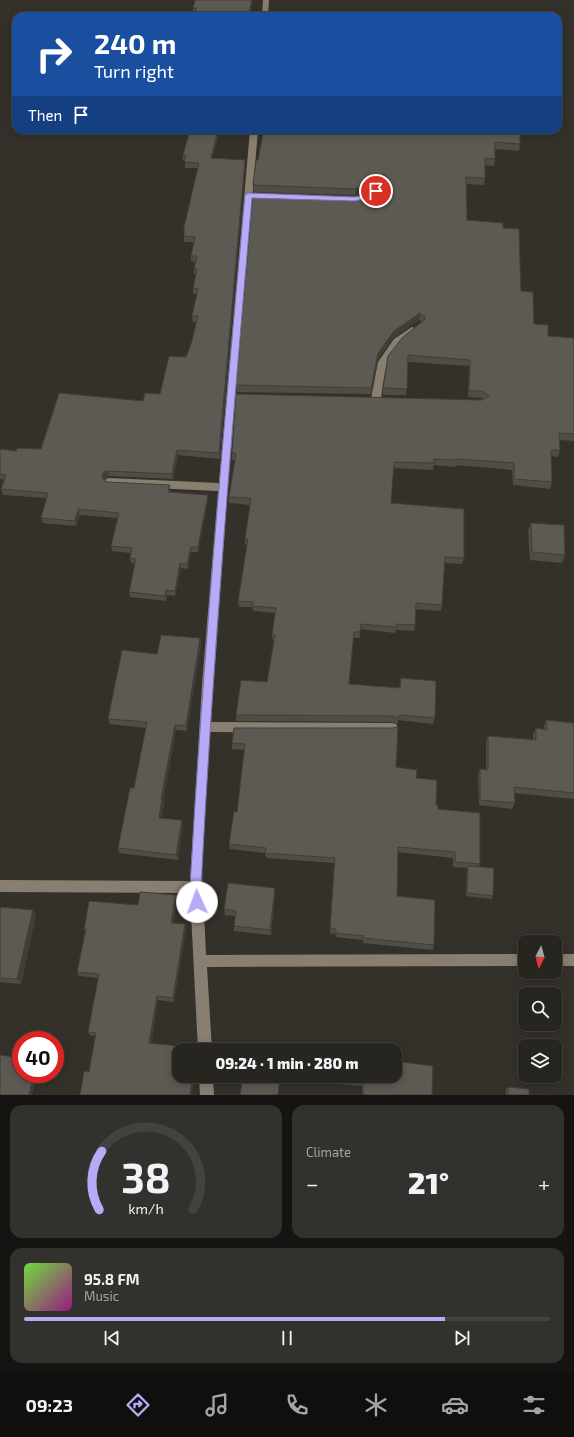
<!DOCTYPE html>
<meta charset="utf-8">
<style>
:root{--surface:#272520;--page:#33312d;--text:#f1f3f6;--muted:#a4a5a5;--line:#43423e;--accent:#b7abf8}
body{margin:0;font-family:"Exo 2",sans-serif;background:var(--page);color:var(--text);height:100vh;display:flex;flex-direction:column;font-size:15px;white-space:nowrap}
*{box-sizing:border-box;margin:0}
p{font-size:13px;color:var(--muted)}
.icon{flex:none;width:22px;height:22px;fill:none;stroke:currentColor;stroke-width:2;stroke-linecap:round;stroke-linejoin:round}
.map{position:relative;height:1095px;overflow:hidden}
.side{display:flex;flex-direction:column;gap:10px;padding:10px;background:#151412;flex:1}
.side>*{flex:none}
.banner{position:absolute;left:12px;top:12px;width:550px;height:122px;border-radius:12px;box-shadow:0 2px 10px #0003,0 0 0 1px var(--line);background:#1a4fa0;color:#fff;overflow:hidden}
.needle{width:26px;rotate:186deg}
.controls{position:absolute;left:518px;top:935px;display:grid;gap:8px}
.controls a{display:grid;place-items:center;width:44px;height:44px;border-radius:8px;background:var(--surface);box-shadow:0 2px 10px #0003,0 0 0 1px var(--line);font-size:20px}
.speed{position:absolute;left:12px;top:1031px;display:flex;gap:8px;font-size:20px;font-weight:700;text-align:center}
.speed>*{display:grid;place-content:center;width:52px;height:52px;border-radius:50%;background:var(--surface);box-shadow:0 2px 10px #0003,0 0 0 1px var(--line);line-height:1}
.speed .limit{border:6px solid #d22;background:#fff;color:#111}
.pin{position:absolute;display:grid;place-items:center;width:34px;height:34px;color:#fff;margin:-17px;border:2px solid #fff;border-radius:50%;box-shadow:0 1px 4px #0007}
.me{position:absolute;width:44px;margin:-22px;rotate:358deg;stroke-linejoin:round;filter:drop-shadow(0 0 3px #0008)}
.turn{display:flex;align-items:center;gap:14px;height:84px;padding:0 16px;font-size:18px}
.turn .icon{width:52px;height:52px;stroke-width:2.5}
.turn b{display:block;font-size:28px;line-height:34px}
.then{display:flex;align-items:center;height:38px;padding:0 16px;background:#0003;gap:8px;font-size:15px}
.big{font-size:30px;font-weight:800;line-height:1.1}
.side .widget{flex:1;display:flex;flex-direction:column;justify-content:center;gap:6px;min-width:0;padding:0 14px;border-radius:12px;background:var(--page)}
.side .dial{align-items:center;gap:0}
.dial svg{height:104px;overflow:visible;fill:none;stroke:var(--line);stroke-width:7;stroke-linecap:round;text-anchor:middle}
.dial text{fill:var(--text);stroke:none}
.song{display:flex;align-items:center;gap:12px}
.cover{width:48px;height:48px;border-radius:6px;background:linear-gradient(135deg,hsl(100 70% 55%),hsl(310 70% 35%))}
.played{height:4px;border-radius:2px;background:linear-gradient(90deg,var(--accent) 80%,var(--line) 80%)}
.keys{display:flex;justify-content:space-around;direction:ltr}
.heat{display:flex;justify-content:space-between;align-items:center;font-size:22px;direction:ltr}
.side .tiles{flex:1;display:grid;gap:10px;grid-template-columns:1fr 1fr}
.widget:last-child{grid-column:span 2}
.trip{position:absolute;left:172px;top:1043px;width:230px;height:40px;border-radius:12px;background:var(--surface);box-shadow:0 2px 10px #0003,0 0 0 1px var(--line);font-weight:800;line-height:40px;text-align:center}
.tab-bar{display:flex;height:64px;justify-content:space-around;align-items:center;background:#100f0d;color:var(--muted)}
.tab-bar .icon{width:28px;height:28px}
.tab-bar .selected{color:var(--accent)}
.tab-bar b{font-size:18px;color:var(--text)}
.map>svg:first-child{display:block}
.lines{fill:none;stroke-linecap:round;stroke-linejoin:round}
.minor{fill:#887f70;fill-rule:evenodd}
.wall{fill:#504d47}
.shaded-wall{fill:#413e3a}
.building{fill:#5d5953;stroke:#413e3a}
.route{fill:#b7abf8;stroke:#776fa1}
</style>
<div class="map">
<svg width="574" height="1095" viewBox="0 0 574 1095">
<rect width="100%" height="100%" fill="#34312b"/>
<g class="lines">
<!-- minor -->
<path class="minor" d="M263,0h6l-1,16h-6z
M250,130h8l-31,369 -16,223 181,1 4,1 2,4 -2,4 -4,1 -182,-1 -8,137 4,86 319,-1v12l-318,1 5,83h-14l-8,-157 -190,-1v-12l190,1 12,-197 16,-193 -109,-5 -3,-1 -2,-3 2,-3 3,-1 110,5z
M412,327l3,1 1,2 -1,2c-30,22 -29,32 -34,67l-5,3 -3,-1 -2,-2 7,-37 16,-23z
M555,954h19v12h-19z
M199,1076h14l1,19h-14z"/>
</g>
<!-- wall -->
<path class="wall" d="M252,6l-3,10h-55l1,-3h-2v-5z
M287,130l233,14 -1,7 -24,-2v10l-1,7 -9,-1v13l-1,7 -18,-1 1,36 36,8 18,63 13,33 14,12 26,2v103l-15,-1 1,10 -2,7 -7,-1 1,26 -2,7 -37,-4 -1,-15 -56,-5v2l-22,-2 -1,5 -40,-2 -2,35 73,55 -2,6 -18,-1 -2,42 -1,6 -26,-2v16l-1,6 -18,-1 -1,3 -35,-4v9h-7l-4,46 50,4 2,-10 34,40 -2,6 -35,-4v4l-6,-2 -156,-1v-6l31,-33 7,-41h-1l-1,-6 3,-22 -22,-2v-4h-14l-1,-6 9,-56h-2v-6l5,-34 -21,-2v-6l6,-37h-3v-7l251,-54 -2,-1 -13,-1 1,-31 -61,-4 -2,33h-23v-7l39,-66 -3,-2 -26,18 -15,21 -7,35 -134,-2 -1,-7 119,-189 19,-4 10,-10h-6l-12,10 -11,3 -101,-3 -1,-7 5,-25 28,-26z
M183,155l29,3 33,2v6l-25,293 -42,-4 -5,24 -64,-3 -6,4 5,2 62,8v2l38,3v5l-10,52h-7l-3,17 -7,-1 -6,28 -8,-1 -1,6 -36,-4 -1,-5 6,-28 -4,-1 -1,-5 1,-5 -19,-2 -1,-5 7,-28 -38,-3 -4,11 -33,-3 -2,-5 6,-20 -44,-3 -2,-6 4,-9 -5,-1v-30l16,2 25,-2 102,-48 17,-7 26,-37 6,-16 4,-19h-3l-1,-6 5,-22h-4v-6l3,-14h-2v-5l1,-7 -4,-1v-5l3,-14h-10v-6l14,-68h-13v-8h-2z
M531,523l34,32 -3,8 -32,-3 -2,-29z
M200,638l1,6 -14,87 -11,-1 -13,71 1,3 -3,14 22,7 -5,35 -59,-7 -1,-5 16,-60 12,-60 -36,-4 -2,-5 49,-65z
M546,720l28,3v76l-60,-6 1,10 -3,6 -33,-4 -1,-30 2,-6 6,1v-29l2,-5 45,3v-5l3,-6 8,1v-3z
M234,728l162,39 20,11 20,27 2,4 42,55 -1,3 14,29 -1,3 -26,-3 1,-28 -14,-1v-9l-55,-6 -1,44 37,49 -1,5 -70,-7v-3l-28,-3 1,-3 -6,-1 4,-70 -68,-5 -1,-5 -35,-4 -1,-5 8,-32 8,-62 -13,-1v-6z
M275,893l-4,42 -37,-4v-5l1,-10 -10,-1 -1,-6z
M177,900l-4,23 13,6 -12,73 -16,-2 -7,44 46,4v2h-18l-90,22 6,-36 -5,-1 -2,-3 11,-54 -20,-2 -2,-4 8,-41 -1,-2 54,-24z
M0,910l36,5 -15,69 -21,-2z
M305,1076h90l37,19h-70v-9l-57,-5z
M508,1087l21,8h-23v-6z"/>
<!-- shaded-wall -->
<path class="shaded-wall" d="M252,0v6l-3,10h-1z
M218,130h2l-9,34v-6z
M245,160v6l-25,293 -1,-6z
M379,175l-1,7 -12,10 -11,3v-6z
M420,313l-1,7 -26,18 -15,21 -7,35v-6l7,-35 16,-22z
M177,450l1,5 -5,24 -1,-5z
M108,471l1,5 -3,2 -3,3 -1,-5 2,-4z
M170,485v5l-1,7 -1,-5z
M208,495v5l-10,52v-5z
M78,509l2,6 -4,11 -1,-5z
M191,547v5l-3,17 -1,-5z
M180,563l1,5 -6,28v-5z
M166,590l1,5 -1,6 -1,-5z
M200,638l1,6 -14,87 -1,-5z
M175,725l1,5 -13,71 1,3 -4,19 -1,-5 2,-19z
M182,820l1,5 -5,35 -2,-5z
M275,888v5l-4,42 -1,-5z
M176,895l1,5 -4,28 -2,-5z
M33,910l3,5 -15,69 -4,-5z
M185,924l1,5 -12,73 -1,-4z
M157,996l1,4 -7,47 -2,-4z
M34,1074h4l-6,21h-3z
M193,1076h1l-2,19h-2z"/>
<!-- building -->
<path class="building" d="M195,0h57l-4,16h-54l2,-8h-3z
M190,130h28l-7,28 34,2 -26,293 -42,-3 -5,24 -64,-3 -4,1 -2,4 2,5 4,1 62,3 -2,7 40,3 -10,52h-7l-4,17 -7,-1 -5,28 -9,-1 -1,6 -36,-4 7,-33 -6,-1 2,-10 -21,-2 8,-33 -41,-4 -3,12 -34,-3 7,-25 -47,-4 5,-14 -6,-1v-25l16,2 1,-3 24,1 18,-56 84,8 2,-8 15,1 9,-38 17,1 6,-16 6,-25h-6l6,-27 -5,-1 4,-19h-3l3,-13h-6l4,-19 -11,-1v-9l15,-64 -15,-1 2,-7h-3z
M287,130h233v14l-25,-2v17l-10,-1v20l-19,-1 1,43 36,3v5l16,1 2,62 12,1 1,32 14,1v11l26,2v96l-15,-1 1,17h-9l1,32 -38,-3v-16l-57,-4v1l-23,-1v4l-40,-1 -3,41 73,6v49l-19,-1 -3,48 -26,-2 -1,22 -19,-1v3l-35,-3 -1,8h-6l-5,52 51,4 1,-10 35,3 -1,37 -36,-3 -1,3 -5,-2 -157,-1 5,-35 26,2 8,-47h-3l4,-27 -23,-2v-4l-15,-1 10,-62h-3l6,-41 -22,-1 7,-43 -4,-1 4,-59 246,6 7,-4 -7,-5h-13l1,-31 -62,-5 -1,34 -24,-1 5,-32 14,-18 22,-18 1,-3 -5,-4 -26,18 -16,22 -7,35 -135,-3 17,-193 102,4 19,-4 13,-13 -2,-4h-6l-12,10 -12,4 -102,-4 3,-25h2l5,-27 23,1z
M531,523l33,2 1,30 -33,-3z
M161,635l39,3 -14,88 -11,-1 -14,74h1l-3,19 23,2 -6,35 -58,-7 12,-60h4l13,-66 -39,-3 14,-69 35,4z
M546,720l28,3v70l-60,-6 1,16 -35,-3v-31l8,1v-34l48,4v-12l11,2z
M398,727l-2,40 21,3 -1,8 21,2 -1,25h2v4l42,4v51l-25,-2v-10l-57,-5 -1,49 38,4 -1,45 -71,-7 1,-2 -28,-3v-4l-6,-1 5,-70 -70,-5 1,-5 -37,-4 5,-33 3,1 8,-68 -13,-1 2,-15h159z
M468,866l26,2 -1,28 -26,-3z
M228,883l47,5 -5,42 -36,-4 2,-15 -12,-2z
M140,892l36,3 -5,28 14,1 -12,74 -16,-2 -8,47 48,5v2h-18v26h14l-3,19h-110l4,-24 5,1 7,-39 -8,-1 11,-58 -22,-2 9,-43h-2l5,-28 49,4z
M1,907l32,3 -16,69 -17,-1v-68z
M308,1048l26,2h-27z
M0,1055l21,3v16h13l-5,21h-29z
M395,1061l38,5 -1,29h-69v-12l-58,-5v-2h90z
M243,1076h37l-2,19h-38z
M508,1087l21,2v6h-21z"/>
<!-- route -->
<path class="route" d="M373,189h5l1,2 -6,6 -18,4 -103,-3c-20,229 -39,459 -51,689l1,15 -1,4 -4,2 -4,-2 -3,-19c13,-231 34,-461 55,-692l3,-2 107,4 13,-3z"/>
</svg>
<div class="controls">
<a><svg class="needle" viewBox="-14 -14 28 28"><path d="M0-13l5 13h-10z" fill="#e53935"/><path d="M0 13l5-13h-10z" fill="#a4a5a5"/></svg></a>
<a><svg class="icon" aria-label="search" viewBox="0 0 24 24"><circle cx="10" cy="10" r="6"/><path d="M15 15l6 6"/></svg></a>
<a><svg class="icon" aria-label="layers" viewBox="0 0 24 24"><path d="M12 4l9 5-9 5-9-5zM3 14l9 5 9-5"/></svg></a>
</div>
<div class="speed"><div class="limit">40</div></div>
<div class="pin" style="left:376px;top:191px;background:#d93025"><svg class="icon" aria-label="arrive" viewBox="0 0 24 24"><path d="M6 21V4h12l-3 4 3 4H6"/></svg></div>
<svg class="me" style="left:197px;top:902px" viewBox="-20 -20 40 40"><circle r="19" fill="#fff"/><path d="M0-13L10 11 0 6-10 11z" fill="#b7abf8"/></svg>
<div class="trip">09:24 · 1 min · 280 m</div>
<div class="banner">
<div class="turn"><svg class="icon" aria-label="right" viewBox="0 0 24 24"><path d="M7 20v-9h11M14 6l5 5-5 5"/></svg><div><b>240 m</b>Turn right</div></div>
<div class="then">Then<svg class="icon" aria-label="arrive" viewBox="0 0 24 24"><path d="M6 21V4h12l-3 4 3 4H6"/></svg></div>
</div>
</div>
<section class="side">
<div class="tiles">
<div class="widget dial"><svg viewBox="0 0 100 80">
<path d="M14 69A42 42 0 1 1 86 69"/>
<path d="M14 69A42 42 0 0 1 16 24" stroke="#b7abf8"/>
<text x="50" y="56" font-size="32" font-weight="700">38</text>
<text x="50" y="72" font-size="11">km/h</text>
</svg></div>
<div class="widget"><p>Climate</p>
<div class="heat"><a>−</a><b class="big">21°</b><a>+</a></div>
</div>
<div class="widget">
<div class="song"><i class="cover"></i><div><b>95.8 FM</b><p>Music</p></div></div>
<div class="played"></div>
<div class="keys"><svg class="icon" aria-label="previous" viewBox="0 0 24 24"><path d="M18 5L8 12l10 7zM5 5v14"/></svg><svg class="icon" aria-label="pause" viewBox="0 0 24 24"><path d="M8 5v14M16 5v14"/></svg><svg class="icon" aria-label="next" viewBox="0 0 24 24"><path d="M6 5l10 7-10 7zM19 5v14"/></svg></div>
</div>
</div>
</section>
<nav class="tab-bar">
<b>09:23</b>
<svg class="icon selected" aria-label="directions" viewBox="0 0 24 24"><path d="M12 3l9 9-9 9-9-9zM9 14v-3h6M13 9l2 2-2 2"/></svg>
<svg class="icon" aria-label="music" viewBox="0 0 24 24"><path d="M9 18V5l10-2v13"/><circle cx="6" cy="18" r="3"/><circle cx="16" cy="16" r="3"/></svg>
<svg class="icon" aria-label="phone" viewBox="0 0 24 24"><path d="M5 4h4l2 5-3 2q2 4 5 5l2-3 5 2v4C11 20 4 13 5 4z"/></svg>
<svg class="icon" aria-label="climate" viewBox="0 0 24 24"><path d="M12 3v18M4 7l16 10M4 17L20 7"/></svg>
<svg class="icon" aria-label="car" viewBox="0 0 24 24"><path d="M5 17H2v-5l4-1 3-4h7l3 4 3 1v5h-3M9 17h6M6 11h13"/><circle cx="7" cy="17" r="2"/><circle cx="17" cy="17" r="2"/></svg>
<svg class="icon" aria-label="filters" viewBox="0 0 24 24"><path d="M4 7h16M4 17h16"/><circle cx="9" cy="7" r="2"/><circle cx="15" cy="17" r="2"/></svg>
</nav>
